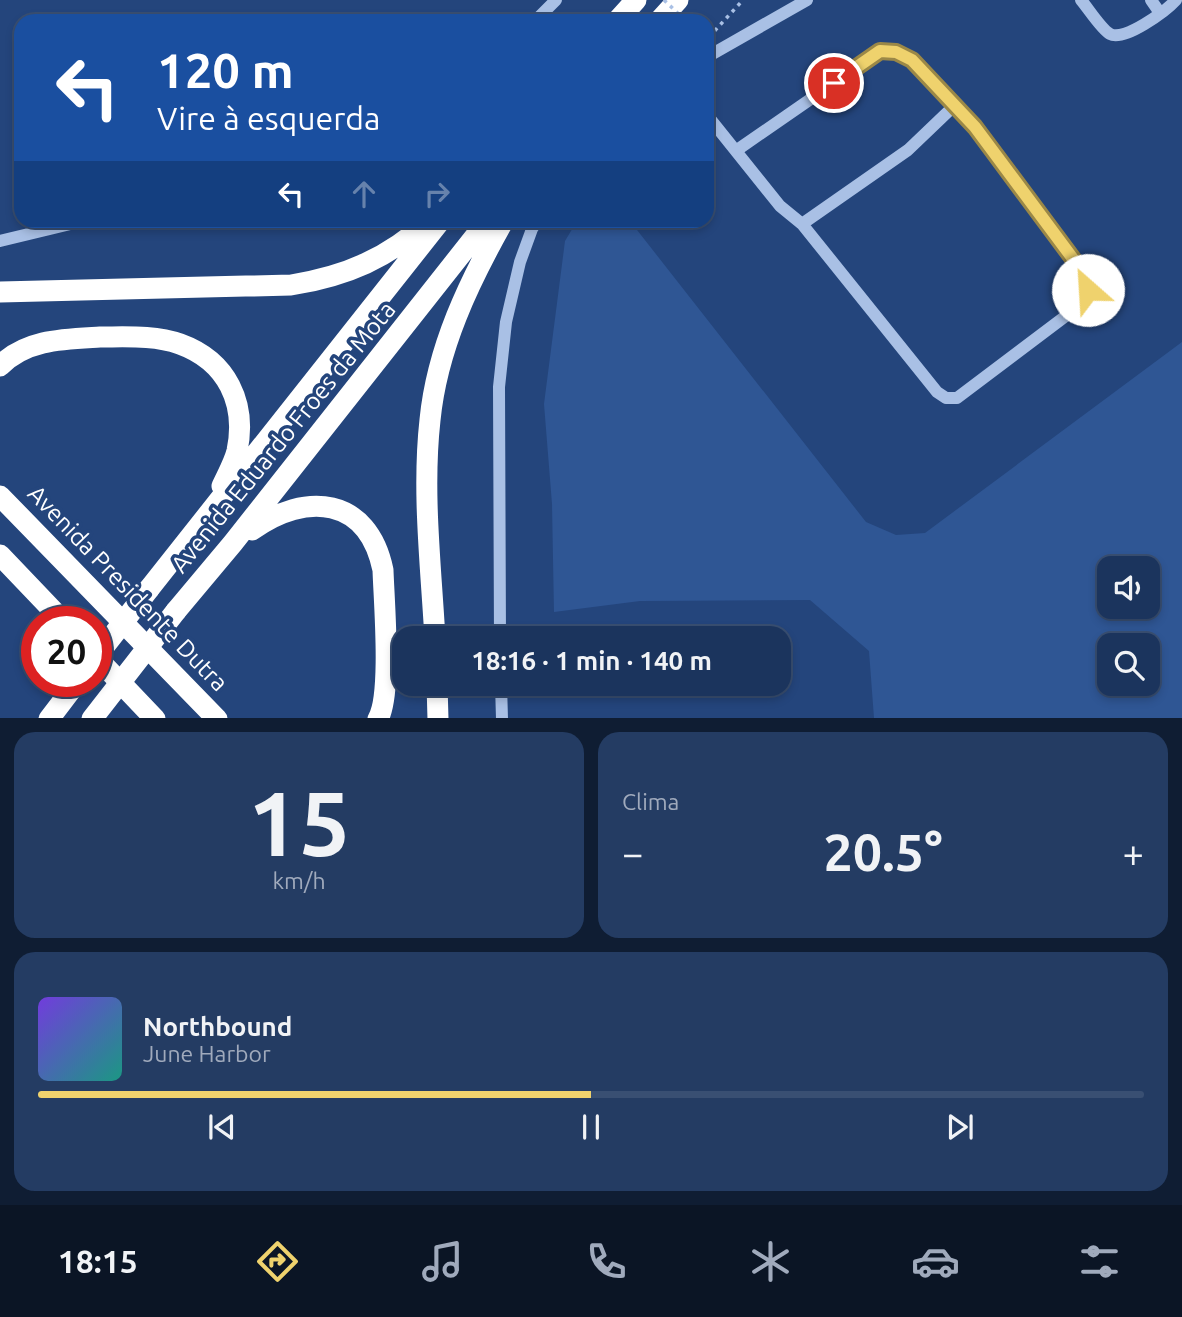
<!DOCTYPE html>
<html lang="pt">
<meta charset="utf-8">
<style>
:root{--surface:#1b345d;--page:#243c63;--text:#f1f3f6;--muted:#a0aabc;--line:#394f72;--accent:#efd26d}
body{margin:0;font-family:Ubuntu,sans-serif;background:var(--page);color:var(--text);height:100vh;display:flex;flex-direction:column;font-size:26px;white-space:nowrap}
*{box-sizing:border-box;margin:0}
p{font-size:23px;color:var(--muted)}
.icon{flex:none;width:38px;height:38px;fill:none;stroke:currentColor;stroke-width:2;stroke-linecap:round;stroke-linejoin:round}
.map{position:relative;height:718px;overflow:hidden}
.drawer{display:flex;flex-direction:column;gap:14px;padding:14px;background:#0f1d33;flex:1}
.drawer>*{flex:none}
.hud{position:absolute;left:14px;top:14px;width:700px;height:214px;border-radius:21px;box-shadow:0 4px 10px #0003,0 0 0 2px var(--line);background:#1a4fa0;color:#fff;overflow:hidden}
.buttons{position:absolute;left:1097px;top:556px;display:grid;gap:14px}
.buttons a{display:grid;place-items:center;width:63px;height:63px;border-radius:14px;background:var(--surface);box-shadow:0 4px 10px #0003,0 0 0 2px var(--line);font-size:35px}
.speed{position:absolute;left:21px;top:606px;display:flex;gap:14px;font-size:35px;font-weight:700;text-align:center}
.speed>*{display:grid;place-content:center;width:91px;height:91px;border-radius:50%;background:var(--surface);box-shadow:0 4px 10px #0003,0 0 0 2px var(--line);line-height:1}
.speed .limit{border:10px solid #d22;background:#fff;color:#111}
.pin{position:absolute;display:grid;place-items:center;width:60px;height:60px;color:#fff;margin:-30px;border:4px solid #fff;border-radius:50%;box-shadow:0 2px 7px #0007}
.me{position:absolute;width:77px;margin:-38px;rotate:334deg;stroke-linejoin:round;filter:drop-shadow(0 0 5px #0008)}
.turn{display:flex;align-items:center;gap:24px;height:147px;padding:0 28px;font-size:32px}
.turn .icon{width:91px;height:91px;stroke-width:2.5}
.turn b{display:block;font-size:49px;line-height:60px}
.lanes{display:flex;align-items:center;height:66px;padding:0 28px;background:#0003;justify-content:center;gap:35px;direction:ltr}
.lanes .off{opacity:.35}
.big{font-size:52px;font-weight:700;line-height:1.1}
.drawer .widget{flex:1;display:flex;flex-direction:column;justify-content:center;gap:10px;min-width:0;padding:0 24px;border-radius:21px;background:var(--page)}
.drawer .dial{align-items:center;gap:0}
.dial b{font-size:91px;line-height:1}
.song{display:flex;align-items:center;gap:21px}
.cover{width:84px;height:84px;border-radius:10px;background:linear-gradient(135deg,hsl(260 70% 55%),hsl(170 70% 35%))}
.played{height:7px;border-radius:4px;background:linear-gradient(90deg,var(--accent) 50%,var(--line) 50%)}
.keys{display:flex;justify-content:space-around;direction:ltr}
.heat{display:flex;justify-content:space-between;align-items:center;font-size:38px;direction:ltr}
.drawer .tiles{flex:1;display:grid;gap:14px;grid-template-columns:1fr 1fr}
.widget:last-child{grid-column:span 2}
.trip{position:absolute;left:392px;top:626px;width:399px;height:70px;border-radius:21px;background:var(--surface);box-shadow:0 4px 10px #0003,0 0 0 2px var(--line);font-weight:700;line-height:70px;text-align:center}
.menu{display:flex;height:112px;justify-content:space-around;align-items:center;background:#0b1525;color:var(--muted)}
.menu .icon{width:49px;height:49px}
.menu .current{color:var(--accent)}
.menu b{font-size:32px;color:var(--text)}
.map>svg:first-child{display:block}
.green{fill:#2f5694;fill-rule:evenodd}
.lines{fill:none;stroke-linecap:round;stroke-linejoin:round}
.path{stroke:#a9c0e5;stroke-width:3.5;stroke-dasharray:3.5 5;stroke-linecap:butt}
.minor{stroke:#a9c0e5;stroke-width:12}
.highway{stroke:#fff;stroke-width:21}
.path-bridge{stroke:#a9c0e5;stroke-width:3.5;stroke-dasharray:3.5 5;stroke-linecap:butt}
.highway-bridge{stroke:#fff;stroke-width:21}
.route-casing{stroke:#9b8847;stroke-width:18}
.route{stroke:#efd26d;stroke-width:12}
.labels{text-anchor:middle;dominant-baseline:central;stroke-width:7;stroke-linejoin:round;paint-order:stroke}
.street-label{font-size:24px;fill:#fff;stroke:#24457c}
</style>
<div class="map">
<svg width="1182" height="719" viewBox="0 0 1182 719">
<rect width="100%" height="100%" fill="#24457c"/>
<!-- green -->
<path class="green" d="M577,221h53l236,301 30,13 29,-2 257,-191v376h-308l-5,-67 -59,-51 -170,1 -86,11 -2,-108 -8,-100 21,-163zM1110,569h38v38h-38zM1110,646h38v38h-38z"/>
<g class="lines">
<!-- path -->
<path class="path" d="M709,37l34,-37"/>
<!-- minor -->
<path class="minor" d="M1081,0c7,8 20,29 29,34 14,8 56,-23 66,-34
M1151,0l9,13
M535,21l21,-21
M707,57l100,-57
M707,115l73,91 22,18 106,-74 46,-44c-24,-24 -36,-53 -74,-55l-143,99
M802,224l135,168 9,6h11l126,-95 5,-13v-11l-113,-152 -21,-21
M0,241l87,-21
M500,639l-1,-252 7,-65 14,-60 12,-33 6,-9
M501,684l1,35"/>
<!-- highway -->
<path class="highway" d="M617,21l19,-21
M659,21l19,-21
M0,292l291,-7c56,-9 97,-27 139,-65
M0,366c26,-27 65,-27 100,-29 26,0 55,-2 80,7 47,17 67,59 57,107 -3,12 -10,24 -15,35
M0,496l217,223
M252,530c54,-39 116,-33 131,40 1,32 9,125 -5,149
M0,555l63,66
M149,589l292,-369
M176,611l57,-68 255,-323
M435,639c-4,-73 -13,-147 -5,-219 7,-72 39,-138 74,-200
M96,657l59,62
M437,684l1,35
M49,719l29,-38"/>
<!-- path-bridge -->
<path class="path-bridge" d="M664,0l22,21"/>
<!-- highway-bridge -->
<path class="highway-bridge" d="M96,657l53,-68
M92,719l84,-108"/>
</g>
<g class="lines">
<!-- route casing -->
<g class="route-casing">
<path id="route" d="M834,83l46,-32 16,1 16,8 63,67 113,152v11"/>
</g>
<!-- route -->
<use href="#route" class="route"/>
</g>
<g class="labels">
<!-- street labels -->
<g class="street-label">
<text transform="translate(283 437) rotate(-51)">Avenida Eduardo Froes da Mota</text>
<text transform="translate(128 588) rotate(46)">Avenida Presidente Dutra</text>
</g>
</g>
</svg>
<div class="buttons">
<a><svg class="icon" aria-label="sound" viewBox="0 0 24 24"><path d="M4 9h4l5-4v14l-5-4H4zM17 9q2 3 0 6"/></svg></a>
<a><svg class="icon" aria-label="search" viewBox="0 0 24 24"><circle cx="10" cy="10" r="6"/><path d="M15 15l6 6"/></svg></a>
</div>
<div class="speed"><div class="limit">20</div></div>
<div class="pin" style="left:834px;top:83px;background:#d93025"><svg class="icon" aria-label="arrive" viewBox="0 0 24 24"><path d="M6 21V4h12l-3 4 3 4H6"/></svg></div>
<svg class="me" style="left:1088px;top:290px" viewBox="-20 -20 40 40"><circle r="19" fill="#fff"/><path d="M0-13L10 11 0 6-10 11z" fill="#efd26d"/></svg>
<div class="trip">18:16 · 1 min · 140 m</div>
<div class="hud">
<div class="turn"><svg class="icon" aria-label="left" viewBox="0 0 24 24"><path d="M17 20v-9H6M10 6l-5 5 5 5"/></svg><div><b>120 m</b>Vire à esquerda</div></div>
<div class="lanes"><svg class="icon" aria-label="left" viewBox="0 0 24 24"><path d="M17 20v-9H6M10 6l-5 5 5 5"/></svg><svg class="icon off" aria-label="ahead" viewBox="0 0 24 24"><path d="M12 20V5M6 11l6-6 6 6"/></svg><svg class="icon off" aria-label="right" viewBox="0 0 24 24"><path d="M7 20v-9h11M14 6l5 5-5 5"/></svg></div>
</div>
</div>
<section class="drawer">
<div class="tiles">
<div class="widget dial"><b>15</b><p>km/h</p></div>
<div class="widget"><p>Clima</p>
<div class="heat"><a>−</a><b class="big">20.5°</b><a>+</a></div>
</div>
<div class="widget">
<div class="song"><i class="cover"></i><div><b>Northbound</b><p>June Harbor</p></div></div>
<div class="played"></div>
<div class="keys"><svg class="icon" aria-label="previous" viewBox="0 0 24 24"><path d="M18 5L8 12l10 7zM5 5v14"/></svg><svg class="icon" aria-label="pause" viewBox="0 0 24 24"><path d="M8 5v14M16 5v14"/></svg><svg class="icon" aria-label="next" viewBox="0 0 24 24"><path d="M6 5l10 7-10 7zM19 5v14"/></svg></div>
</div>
</div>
</section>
<nav class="menu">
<b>18:15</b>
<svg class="icon current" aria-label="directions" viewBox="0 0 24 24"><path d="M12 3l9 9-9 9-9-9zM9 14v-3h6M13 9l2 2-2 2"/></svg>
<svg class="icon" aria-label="music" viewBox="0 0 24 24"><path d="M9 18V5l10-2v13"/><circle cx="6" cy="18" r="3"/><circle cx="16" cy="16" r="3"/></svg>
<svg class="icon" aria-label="phone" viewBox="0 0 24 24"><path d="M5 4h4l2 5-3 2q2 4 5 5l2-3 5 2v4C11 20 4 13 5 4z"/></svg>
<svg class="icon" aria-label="climate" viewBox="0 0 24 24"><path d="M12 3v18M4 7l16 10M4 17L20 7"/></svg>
<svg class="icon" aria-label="car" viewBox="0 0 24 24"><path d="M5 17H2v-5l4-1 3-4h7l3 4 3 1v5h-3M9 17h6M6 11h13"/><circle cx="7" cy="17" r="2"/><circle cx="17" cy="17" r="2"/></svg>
<svg class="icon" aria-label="filters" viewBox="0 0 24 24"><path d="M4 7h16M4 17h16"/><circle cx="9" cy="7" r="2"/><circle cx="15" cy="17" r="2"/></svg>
</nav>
